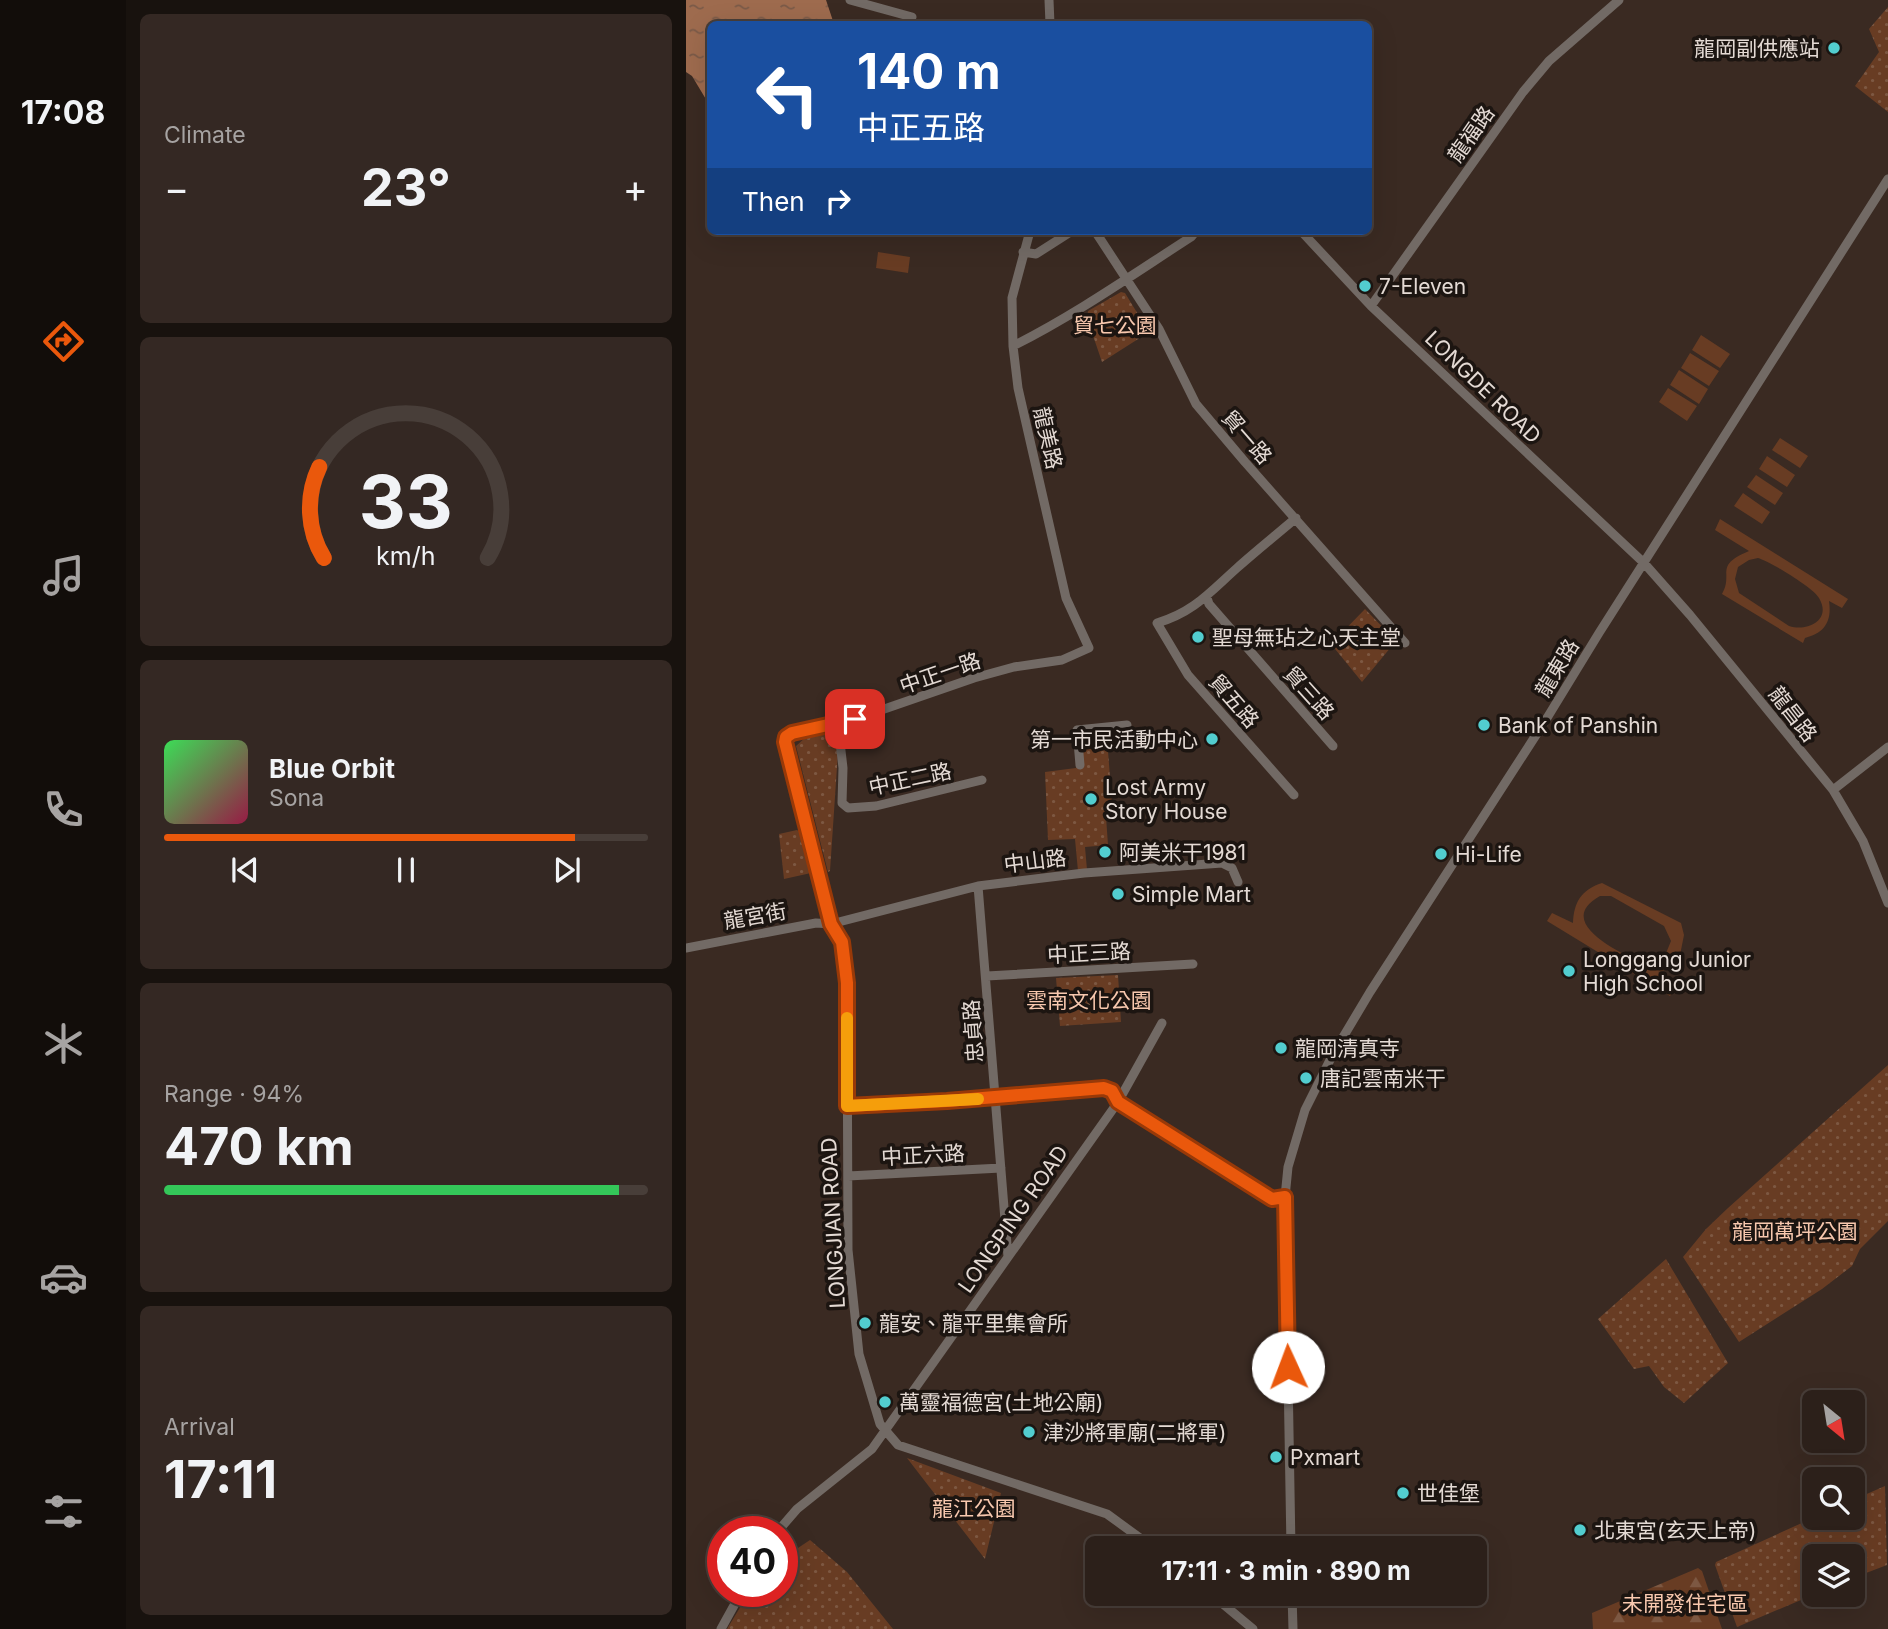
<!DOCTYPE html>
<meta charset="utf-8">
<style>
:root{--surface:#2c201a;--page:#342823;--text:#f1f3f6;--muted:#a6a3a2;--line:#483e39;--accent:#ea580c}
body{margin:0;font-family:Inter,"Noto Sans TC",sans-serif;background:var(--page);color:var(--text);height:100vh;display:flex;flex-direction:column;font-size:26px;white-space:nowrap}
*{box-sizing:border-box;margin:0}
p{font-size:23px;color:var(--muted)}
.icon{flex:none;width:38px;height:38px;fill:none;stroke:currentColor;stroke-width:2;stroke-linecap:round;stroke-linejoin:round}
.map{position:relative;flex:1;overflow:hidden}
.side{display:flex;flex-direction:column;gap:14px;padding:14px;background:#18120e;width:560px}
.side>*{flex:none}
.hud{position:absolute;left:21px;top:21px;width:665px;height:214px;border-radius:10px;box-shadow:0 7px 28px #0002,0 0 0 2px var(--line);background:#1a4fa0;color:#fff;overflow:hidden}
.needle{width:46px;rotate:150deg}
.tools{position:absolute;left:1116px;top:1390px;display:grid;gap:14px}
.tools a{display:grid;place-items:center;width:63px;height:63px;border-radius:10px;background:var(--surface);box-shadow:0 7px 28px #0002,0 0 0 2px var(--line);font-size:35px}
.speed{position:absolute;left:21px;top:1516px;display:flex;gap:14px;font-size:35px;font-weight:700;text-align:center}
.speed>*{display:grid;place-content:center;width:91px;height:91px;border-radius:50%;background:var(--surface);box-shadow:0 7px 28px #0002,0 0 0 2px var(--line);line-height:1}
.speed .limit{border:10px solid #d22;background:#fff;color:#111}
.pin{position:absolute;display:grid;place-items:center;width:60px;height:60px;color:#fff;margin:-30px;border-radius:14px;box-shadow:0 4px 10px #0006}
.me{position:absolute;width:77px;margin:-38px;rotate:358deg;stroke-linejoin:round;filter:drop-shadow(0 0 5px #0008)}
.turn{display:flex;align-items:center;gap:24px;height:147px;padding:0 35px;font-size:32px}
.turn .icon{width:91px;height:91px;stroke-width:2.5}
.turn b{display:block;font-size:49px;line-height:60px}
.then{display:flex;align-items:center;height:66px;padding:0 35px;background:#0003;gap:14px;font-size:26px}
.big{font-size:52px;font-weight:700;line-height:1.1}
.side .widget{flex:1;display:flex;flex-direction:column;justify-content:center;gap:10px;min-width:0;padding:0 24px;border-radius:10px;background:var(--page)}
.side .dial{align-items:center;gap:0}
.dial svg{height:182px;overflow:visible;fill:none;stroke:var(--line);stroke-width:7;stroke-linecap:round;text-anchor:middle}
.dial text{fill:var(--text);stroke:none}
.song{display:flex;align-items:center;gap:21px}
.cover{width:84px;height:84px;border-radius:10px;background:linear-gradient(135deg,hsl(130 70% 55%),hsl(340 70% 35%))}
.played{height:7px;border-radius:4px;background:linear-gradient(90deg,var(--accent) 85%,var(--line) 85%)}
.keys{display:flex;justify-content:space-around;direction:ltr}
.heat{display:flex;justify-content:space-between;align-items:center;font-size:38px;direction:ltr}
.charge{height:10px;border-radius:5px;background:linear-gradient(90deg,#34c759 94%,var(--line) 0)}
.trip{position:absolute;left:399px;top:1536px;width:402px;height:70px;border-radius:10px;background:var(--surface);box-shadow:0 7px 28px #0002,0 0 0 2px var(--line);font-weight:700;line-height:70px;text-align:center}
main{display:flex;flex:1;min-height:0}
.tabs{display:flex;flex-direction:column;width:126px;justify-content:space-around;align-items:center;background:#120d0a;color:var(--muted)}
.tabs .icon{width:49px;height:49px}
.tabs .active{color:var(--accent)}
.tabs b{font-size:32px;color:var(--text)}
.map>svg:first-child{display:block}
.grass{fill:url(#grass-dots)}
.forest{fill:url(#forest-firs)}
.garden{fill:#683c23;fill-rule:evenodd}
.water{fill:url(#water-ripples)}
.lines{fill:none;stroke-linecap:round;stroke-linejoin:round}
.minor{stroke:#726a65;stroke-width:9}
.route-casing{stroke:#983908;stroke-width:18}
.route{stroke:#ea580c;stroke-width:12}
.slow{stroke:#f59e0b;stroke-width:12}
.poi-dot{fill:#52cdcf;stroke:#1c1511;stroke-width:2.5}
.labels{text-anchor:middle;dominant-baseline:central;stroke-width:7;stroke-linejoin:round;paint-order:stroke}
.poi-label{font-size:21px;fill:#e4dad4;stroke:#1c1511;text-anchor:start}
.street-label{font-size:21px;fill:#e4dad4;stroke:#1c1511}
.park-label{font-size:21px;fill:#f8c8ae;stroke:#1c1511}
</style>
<main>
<nav class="tabs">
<b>17:08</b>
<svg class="icon active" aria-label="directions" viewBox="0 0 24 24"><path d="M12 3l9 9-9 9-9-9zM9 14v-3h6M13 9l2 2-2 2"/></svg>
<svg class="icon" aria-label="music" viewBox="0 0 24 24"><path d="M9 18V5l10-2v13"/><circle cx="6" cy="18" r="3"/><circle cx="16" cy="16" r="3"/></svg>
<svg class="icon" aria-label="phone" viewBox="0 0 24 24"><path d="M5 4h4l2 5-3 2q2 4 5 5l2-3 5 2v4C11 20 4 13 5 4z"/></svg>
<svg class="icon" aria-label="climate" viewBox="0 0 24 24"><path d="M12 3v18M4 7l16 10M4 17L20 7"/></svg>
<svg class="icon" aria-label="car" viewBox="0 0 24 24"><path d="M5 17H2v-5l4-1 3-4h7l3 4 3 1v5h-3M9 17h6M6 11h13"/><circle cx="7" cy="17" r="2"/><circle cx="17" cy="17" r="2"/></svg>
<svg class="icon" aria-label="filters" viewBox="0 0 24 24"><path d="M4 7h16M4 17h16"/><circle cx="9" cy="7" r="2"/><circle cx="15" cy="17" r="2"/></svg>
</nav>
<section class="side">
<div class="widget"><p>Climate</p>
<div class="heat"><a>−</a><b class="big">23°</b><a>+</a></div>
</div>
<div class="widget dial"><svg viewBox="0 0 100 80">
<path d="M14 69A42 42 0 1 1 86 69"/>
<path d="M14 69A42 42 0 0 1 12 29" stroke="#ea580c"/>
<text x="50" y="56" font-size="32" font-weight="700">33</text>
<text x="50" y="72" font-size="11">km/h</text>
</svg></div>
<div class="widget">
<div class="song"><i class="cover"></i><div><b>Blue Orbit</b><p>Sona</p></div></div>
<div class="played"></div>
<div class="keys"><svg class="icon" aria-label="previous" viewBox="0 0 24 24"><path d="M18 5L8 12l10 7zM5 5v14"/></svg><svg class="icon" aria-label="pause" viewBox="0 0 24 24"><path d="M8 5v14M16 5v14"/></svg><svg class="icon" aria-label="next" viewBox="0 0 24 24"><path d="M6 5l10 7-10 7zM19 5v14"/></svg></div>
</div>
<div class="widget"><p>Range · 94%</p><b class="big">470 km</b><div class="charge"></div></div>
<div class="widget"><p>Arrival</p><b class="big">17:11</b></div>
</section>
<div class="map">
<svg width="1202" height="1629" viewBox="0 0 1202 1629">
<defs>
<pattern id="grass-dots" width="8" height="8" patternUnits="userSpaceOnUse" patternTransform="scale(1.75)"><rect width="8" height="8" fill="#683c23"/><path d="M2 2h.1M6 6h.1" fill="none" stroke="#7d5842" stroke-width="1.8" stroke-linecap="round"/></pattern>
<pattern id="forest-firs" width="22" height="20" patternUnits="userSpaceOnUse" patternTransform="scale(1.75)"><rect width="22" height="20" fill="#683c23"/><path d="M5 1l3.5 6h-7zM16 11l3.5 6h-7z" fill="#7d5842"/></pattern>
<pattern id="water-ripples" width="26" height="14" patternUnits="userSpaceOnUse" patternTransform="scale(1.75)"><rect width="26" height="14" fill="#9e6b4e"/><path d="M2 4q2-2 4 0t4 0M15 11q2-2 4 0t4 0" fill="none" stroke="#7a5a48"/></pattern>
</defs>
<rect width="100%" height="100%" fill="#3a2a22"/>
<!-- grass -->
<path class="grass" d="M1202,7v105l-33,-26 24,-34 -10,-23z
M435,292l4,1 22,36 -1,5 -44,28 -15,-44 1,-7z
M679,609l31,32 -34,41 -31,-38z
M420,725l7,91 -7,1 2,28 -23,2 2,23 -9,1 -3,-32 -27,1 -3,-68 31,-4 -1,-42z
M149,731l4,6 -9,134 -2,1 -32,-126 10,-9z
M111,830l6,4 8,39 -27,6 -5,-45z
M432,975l3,47 -61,4 -4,-48z
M1202,1065v156l-28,28 -8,17 -30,23 -83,53 -56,-85 23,-28 22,-21z
M980,1259l62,104 -44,40 -20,-16 -15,-21 -15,3 -36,-50z
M221,1458l94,35 -16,66z
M1199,1486l2,79 -34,13v-22h-38v38l-78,33 -22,-62 1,-3 99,-45h38v-17z
M124,1540l37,32 46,57h-166l23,-38h32v-50l16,7z"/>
<!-- forest -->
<path class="forest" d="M1012,1568l4,3 20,58h-129l-1,-16z"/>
<!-- garden -->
<path class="garden" d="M192,252l32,5 -2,16 -32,-5z
M1015,335l29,19 -10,14 -28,-18z
M1004,353l29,18 -10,15 -28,-18z
M993,370l29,19 -9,15 -29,-19z
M982,388l29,18 -10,15 -28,-19z
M1094,438l28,18 -8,12 -28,-18z
M1081,456l28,19 -8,12 -28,-18z
M1070,475l27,18 -8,12 -28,-18z
M1057,493l27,19 -8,12 -28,-18z
M1034,519l128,80 -6,9 -13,-7c3,20 -4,32 -24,37l-2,5 -81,-49c12,-21 -9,-28 27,-43l-34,-21zM1072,558c11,3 56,30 61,40 13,22 -11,34 -30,28l-50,-33 -4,-14 3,-12 11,-7z
M916,883l79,40 3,12 -5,25 -11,9 -10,3 19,13 -7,11 -123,-75 5,-8 21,10c1,-21 8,-33 29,-40zM914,896h11l53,30 7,15 -7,17 -15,7 -8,-2c-21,-11 -88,-41 -41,-67z"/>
<!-- water -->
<path class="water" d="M0,0h140l8,24h-124v82l-18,-30 -6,-4z"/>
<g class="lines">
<!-- minor -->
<path class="minor" d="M164,0l62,17
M363,0l1,24
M344,231l-18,67 1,48 5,42 48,210 23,50 -27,12 -48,7 -40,11 -136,47 -46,8 -6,4 -1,5 46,182 11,18 5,41 1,267 11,104 21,70 18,21 209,69 48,35
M409,231l64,98 37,75 49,58 160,181
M615,231l70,75 273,257 46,52 143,175 30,51 25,62
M337,252l13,2 36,-23
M685,306l152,-214 26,-31 70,-61
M327,346c62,-31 119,-71 178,-109l5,-6
M521,598l2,6 124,142
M152,725l5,43 -1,35 6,5 28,-2 106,-26
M394,765l-3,-35 50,-5
M1147,790l55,-43
M608,795l-106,-120 -31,-52c37,-11 53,-31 80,-55 19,-17 39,-33 59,-50
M292,886l30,371
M0,948l130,-25 15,1 147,-38 106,-13 138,-10 10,5 6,14
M301,976l206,-12
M161,1106l149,-8 107,-10 9,3 6,11 154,97 13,-2
M162,1176l153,-8
M92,1531l19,-22 75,-60 246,-347 44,-79
M605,1549l-6,-352 3,-30 17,-57 28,-56 37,-62 177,-274 52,-85 289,-454
M525,1594l42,35
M606,1594l1,35
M35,1629l21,-38"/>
</g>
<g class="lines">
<!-- route casing -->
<g class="route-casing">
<path id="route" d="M169,719l-63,14 -6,4 -1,5 46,182 11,18 5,41v123l100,-5 157,-13 8,3 6,11 154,97 13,-2 3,170"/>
</g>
<!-- route -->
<use href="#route" class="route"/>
<!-- slow -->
<path class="slow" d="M161,1018v88l131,-7"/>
</g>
<!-- markers -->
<g class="poi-dot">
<circle cx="1148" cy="48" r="7"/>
<circle cx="679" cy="286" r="7"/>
<circle cx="512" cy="637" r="7"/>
<circle cx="798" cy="725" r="7"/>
<circle cx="526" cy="739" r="7"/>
<circle cx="405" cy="799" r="7"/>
<circle cx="419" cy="852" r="7"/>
<circle cx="755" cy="854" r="7"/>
<circle cx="432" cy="894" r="7"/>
<circle cx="883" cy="971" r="7"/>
<circle cx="595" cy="1048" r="7"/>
<circle cx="620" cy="1078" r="7"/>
<circle cx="179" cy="1323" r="7"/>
<circle cx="199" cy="1402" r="7"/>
<circle cx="343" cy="1432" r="7"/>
<circle cx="590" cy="1457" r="7"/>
<circle cx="717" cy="1493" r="7"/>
<circle cx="894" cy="1530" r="7"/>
</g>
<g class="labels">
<!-- poi labels -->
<g class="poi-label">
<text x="1134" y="48" text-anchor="end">龍岡副供應站</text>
<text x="693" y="286">7-Eleven</text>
<text x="526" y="637">聖母無玷之心天主堂</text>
<text x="812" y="725">Bank of Panshin</text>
<text x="512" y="739" text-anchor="end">第一市民活動中心</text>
<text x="419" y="787">Lost Army<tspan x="419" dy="24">Story House</tspan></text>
<text x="433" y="852">阿美米干1981</text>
<text x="769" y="854">Hi-Life</text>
<text x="446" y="894">Simple Mart</text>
<text x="897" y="959">Longgang Junior<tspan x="897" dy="24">High School</tspan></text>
<text x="609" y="1048">龍岡清真寺</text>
<text x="634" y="1078">唐記雲南米干</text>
<text x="193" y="1323">龍安、龍平里集會所</text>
<text x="213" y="1402">萬靈福德宮(土地公廟)</text>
<text x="357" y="1432">津沙將軍廟(二將軍)</text>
<text x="604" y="1457">Pxmart</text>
<text x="731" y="1493">世佳堡</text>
<text x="908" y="1530">北東宮(玄天上帝)</text>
</g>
<!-- street labels -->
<g class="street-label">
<text transform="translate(785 134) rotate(-55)">龍福路</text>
<text transform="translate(797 387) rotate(44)">LONGDE ROAD</text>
<text transform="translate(561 437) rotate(49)">貿一路</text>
<text transform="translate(362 438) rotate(77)">龍美路</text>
<text transform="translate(871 668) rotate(-59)">龍東路</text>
<text transform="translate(254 673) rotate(-19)">中正一路</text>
<text transform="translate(623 693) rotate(48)">貿三路</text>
<text transform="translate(548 701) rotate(49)">貿五路</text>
<text transform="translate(1107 714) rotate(52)">龍昌路</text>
<text transform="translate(224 779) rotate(-12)">中正二路</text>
<text transform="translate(349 861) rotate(-7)">中山路</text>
<text transform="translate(69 916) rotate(-10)">龍宮街</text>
<text transform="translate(403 953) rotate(-3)">中正三路</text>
<text transform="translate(287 1031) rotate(-94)">忠貞路</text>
<text transform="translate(237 1155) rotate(-3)">中正六路</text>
<text transform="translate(327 1219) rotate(-55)">LONGPING ROAD</text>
<text transform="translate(147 1223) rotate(-93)">LONGJIAN ROAD</text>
</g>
<!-- park labels -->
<g class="park-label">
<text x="429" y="325">貿七公園</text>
<text x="403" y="1000">雲南文化公園</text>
<text x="1109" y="1231">龍岡萬坪公園</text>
<text x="288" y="1508">龍江公園</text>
<text x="999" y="1603">未開發住宅區</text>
</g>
</g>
</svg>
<div class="tools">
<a><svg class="needle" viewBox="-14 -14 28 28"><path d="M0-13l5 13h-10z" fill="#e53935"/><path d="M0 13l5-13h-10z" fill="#a6a3a2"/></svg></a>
<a><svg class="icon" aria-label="search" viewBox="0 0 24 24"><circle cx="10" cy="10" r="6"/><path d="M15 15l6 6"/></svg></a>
<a><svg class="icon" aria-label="layers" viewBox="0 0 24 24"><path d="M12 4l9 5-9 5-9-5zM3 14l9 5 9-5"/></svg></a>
</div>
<div class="speed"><div class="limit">40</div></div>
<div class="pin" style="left:169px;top:719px;background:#d93025"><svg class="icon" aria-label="arrive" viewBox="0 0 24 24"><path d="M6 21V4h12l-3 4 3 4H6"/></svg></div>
<svg class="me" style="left:602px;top:1367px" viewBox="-20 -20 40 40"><circle r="19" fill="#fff"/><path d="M0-13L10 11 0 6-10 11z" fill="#ea580c"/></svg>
<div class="trip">17:11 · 3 min · 890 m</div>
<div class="hud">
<div class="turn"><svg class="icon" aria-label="left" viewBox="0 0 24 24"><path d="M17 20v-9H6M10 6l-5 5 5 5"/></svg><div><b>140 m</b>中正五路</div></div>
<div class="then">Then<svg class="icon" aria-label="right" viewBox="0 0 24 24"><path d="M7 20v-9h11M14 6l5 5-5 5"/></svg></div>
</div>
</div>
</main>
